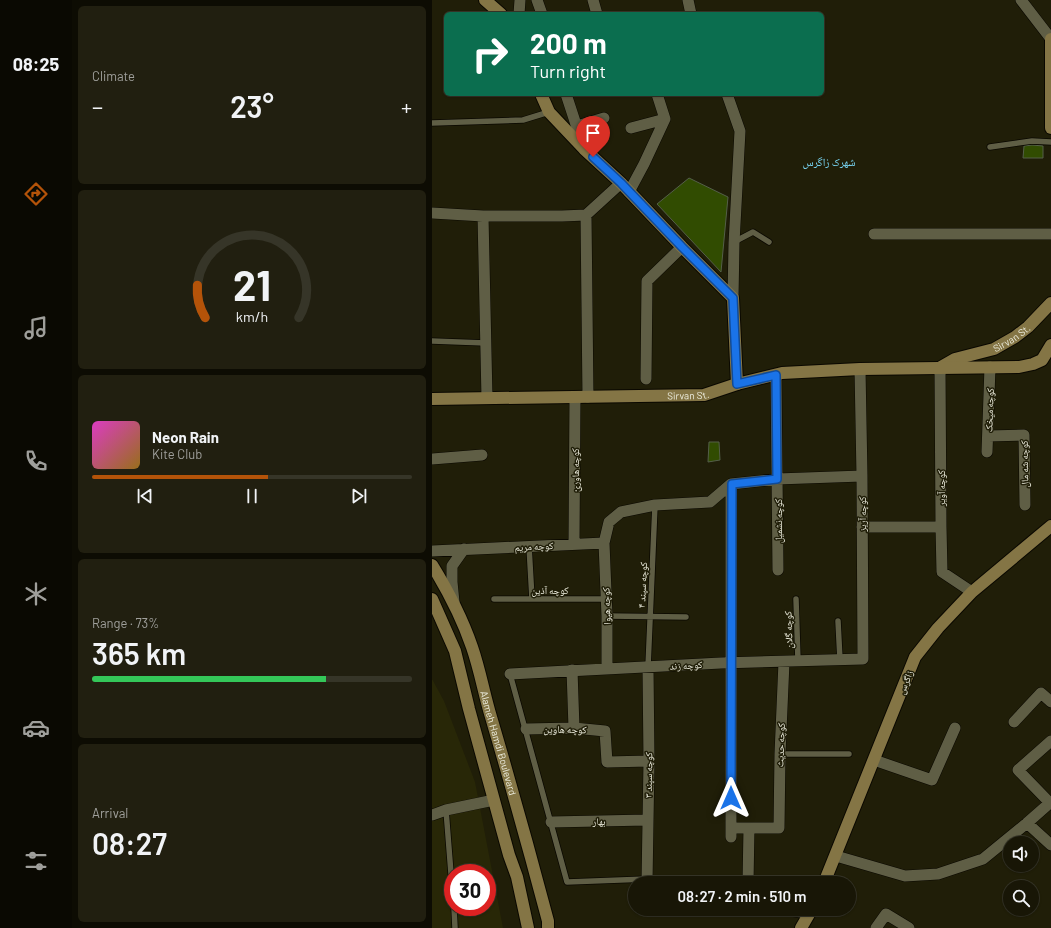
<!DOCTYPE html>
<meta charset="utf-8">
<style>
:root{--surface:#181606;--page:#211f10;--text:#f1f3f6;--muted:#9f9f9b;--line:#363528;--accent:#b45309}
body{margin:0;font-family:Barlow,"Noto Naskh Arabic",sans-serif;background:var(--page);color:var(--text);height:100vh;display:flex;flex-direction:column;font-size:15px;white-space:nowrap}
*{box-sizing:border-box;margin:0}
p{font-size:13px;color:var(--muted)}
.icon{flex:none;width:22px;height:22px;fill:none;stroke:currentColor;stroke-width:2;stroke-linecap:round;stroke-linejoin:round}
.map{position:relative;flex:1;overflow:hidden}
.side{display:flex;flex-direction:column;gap:6px;padding:6px;background:#0d0c03;width:360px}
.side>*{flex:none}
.banner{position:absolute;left:12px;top:12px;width:380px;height:84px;border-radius:6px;box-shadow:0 1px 3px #0004,0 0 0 1px var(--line);background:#0b6e4f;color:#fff;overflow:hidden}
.tools{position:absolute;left:571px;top:836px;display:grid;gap:8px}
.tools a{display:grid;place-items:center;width:36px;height:36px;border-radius:50%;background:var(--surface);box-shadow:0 1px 3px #0004,0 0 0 1px var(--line);font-size:20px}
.speed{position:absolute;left:12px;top:864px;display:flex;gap:8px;font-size:20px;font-weight:700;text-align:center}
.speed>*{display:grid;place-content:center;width:52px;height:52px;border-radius:50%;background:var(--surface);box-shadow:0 1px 3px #0004,0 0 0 1px var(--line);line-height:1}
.speed .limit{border:6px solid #d22;background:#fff;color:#111}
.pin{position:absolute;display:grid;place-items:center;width:34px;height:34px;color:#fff;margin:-41px -17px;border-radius:50% 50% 50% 0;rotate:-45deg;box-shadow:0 0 4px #0007}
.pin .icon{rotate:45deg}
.me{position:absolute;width:44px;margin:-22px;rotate:0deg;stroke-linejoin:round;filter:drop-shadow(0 0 3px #0008)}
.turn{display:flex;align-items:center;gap:14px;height:84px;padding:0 20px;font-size:18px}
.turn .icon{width:52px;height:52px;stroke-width:2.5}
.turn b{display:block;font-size:28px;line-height:34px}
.big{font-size:30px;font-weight:600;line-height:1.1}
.side .card{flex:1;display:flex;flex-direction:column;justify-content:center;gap:6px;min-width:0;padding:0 14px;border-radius:6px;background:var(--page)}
.side .dial{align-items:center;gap:0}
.dial svg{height:104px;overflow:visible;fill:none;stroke:var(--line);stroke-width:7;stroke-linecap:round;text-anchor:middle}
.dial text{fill:var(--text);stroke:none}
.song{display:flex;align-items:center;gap:12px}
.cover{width:48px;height:48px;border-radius:6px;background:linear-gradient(135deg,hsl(310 70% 55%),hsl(40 70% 35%))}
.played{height:4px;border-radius:2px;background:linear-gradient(90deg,var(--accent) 55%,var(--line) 55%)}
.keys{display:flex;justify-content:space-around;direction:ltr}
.heat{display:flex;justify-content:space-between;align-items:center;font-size:22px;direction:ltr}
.charge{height:6px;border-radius:3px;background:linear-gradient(90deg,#34c759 73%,var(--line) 0)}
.trip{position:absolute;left:196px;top:876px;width:228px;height:40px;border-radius:20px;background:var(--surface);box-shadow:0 1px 3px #0004,0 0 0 1px var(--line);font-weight:600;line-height:40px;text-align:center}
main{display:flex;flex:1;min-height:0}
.tabs{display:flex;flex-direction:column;width:72px;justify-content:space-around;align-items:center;background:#0a0902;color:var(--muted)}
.tabs .icon{width:28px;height:28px}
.tabs .selected{color:var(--accent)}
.tabs b{font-size:18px;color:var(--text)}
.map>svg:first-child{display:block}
.built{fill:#282707;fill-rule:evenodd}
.building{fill:#314c01;stroke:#545f49}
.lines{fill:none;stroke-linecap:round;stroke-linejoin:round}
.lane-casing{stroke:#0a0800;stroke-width:7}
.street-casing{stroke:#0a0800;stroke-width:12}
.secondary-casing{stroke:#0a0800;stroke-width:14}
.lane{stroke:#5f5e45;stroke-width:5.5}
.street{stroke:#5f5e45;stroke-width:11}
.secondary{stroke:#847545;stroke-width:12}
.route-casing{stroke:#114b97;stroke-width:10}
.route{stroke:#1a73e8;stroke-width:7}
.labels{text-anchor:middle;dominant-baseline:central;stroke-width:3;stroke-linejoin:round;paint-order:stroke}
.street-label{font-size:10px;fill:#ececdd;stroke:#201e08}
.neighbourhood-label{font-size:11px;fill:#7ad9f8;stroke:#201e08}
</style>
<main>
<nav class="tabs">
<b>08:25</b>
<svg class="icon selected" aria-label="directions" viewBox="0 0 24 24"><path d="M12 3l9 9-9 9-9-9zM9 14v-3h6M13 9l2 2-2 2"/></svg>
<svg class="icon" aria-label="music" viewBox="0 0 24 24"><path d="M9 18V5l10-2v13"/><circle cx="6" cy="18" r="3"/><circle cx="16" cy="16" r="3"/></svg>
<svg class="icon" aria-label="phone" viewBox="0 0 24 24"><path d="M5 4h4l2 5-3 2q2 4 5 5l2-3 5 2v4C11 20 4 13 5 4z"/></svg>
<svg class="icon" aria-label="climate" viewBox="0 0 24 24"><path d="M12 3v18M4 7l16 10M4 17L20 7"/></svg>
<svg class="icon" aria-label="car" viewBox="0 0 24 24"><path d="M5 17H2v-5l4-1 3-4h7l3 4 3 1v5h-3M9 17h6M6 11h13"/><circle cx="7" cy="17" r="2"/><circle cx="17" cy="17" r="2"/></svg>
<svg class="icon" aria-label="filters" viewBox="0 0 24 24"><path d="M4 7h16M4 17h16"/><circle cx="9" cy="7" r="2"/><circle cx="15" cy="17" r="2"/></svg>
</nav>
<section class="side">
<div class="card"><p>Climate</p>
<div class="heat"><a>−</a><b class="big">23°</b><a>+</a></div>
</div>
<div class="card dial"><svg viewBox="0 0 100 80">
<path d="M14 69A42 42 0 1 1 86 69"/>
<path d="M14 69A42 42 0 0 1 8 44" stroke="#b45309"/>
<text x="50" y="56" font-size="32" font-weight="700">21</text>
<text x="50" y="72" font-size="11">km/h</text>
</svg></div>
<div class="card">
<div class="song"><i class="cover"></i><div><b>Neon Rain</b><p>Kite Club</p></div></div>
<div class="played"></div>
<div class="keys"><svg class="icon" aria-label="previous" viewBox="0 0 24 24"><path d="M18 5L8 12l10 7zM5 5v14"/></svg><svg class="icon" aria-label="pause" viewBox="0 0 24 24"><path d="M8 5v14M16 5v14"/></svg><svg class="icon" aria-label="next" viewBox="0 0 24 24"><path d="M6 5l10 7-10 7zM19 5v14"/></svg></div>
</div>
<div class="card"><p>Range · 73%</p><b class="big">365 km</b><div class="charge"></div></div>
<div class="card"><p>Arrival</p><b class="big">08:27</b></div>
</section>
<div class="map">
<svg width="619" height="928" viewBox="0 0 619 928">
<rect width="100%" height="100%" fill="#201e08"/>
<!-- built -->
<path class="built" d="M0,679l12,22 31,81 28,146h-71zM21,873h34v34h-34z"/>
<!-- building -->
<path class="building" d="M600,145l11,1v12h-20l1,-12z
M257,178l39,19 -7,75 -64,-68z
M277,442h10l1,18 -12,2z"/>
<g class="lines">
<!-- lane casing -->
<g class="lane-casing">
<path id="lane" d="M0,123l91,-3 26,-8
M558,147l42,-6 19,1
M302,242l19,-10 16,10
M0,341l54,2
M97,546l3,53
M62,599h112
M364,599l2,62
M175,616l79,1
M406,621l2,39
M216,667l7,-162
M78,674l57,208 80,-3
M348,754h69
M14,810l7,89
M22,907l1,21"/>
</g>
<!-- street casing -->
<g class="street-casing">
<path id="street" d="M105,0l5,14
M161,0l4,14
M256,0l3,14
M589,0l30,39
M87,14l1,-14
M134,94l18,55
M295,94l13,37 -6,112 -1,55
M145,126l27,-8
M199,128l34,-9
M197,192l15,-28 21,-45 -8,-25
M0,213l51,3h79l24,-1 35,-32
M154,215l2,182
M51,216l4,182
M442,234h177
M508,368l1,159 1,45 30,20
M344,375l2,195
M214,379l1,-98 35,-34
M556,436l36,-1 1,70
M555,452l3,-85
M0,459l50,-4
M430,527h79
M142,544l1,-147
M0,551l172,-8
M22,602l-2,-20v-16l12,-17
M175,669v-53l-3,-73 5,-21 12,-10 34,-7 55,-3 21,-18 46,-5 85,-3
M140,670l2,58
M78,674l211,-11 142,-4 -1,-183 -2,-107
M582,722l27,-29 10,9
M94,729l48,-1 31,3 2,31 42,-1
M442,760l58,20 23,-52
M618,803l-32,-33 33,-29
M0,815l14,-5 48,-10
M119,822l96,-2
M595,823l24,-21
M299,828h48l1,-74 4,-92
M299,837v-353
M404,856l69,20 33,-2 45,-15 44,-36 24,22
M215,883l2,-122 -1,-94
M316,883l1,-55
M345,909l33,4
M444,928l10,-14 23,14"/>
</g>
<!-- secondary casing -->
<g class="secondary-casing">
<g id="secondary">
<path d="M53,0l16,14"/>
<path d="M619,39v89"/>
<path d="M109,94l8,18 35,37 37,34 61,64 51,51 4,86"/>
<path id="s1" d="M509,367l14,-8 39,-10 21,-12 13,-10 23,-24"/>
<path id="s2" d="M0,399l272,-4 33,-11 45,-11 78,-4 159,-2 14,-3 9,-4 9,-15"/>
<path id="s3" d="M0,565c16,26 30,53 40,82 8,23 12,47 19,70 20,68 39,136 57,204v7"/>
<path d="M0,599l23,52 14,58 40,146 8,22 11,51"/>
<path d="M392,883l91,-226 23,-29 34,-36 79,-66"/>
<path d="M369,928l11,-19"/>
</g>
</g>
<!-- lane -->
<use href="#lane" class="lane"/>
<!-- street -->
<use href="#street" class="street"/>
<!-- secondary -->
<use href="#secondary" class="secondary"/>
</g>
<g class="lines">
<!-- route casing -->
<g class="route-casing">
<path id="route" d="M161,157l28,26 61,64 51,51 4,86 39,-9 1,104 -45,5 -1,314"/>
</g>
<!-- route -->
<use href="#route" class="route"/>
</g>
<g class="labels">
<!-- street labels -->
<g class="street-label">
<text stroke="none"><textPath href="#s1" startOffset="77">Sirvan St.</textPath></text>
<text stroke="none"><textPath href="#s2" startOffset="256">Sirvan St.</textPath></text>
<text transform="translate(557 410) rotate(-88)">کوچه میخک</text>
<text transform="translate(592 464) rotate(-91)">کوچه شه مال</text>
<text transform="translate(143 470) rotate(-90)">کوچه هاورئ</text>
<text transform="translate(509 488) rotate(-90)">کوچه آویر</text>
<text transform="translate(430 514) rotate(-90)">کوچه آریز</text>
<text transform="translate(346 521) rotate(-90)">کوچه نشمیل</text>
<text transform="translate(102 546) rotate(-3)">کوچه مریم</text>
<text transform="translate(210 585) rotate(-87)">کوچه سپند ۴</text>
<text x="118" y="590">کوچه آذین</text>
<text transform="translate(174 606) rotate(-92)">کوچه هیوا</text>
<text transform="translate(356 630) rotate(-92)">کوچه گلان</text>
<text transform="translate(254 665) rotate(-3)">کوچه زند</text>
<text transform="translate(473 682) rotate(-68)">زاگرس</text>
<text transform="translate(133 729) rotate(1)">کوچه هاوین</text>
<text stroke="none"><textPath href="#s3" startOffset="191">Alameh Hamdi Boulevard</textPath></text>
<text transform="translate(348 745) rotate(-88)">کوچه حدیث</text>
<text transform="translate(216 775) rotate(-89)">کوچه سپند ۳</text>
<text transform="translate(167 821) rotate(-1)">بهار</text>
</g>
<!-- neighbourhood labels -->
<g class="neighbourhood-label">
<text x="397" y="161">شهرک زاگرس</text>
</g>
</g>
</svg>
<div class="tools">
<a><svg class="icon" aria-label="sound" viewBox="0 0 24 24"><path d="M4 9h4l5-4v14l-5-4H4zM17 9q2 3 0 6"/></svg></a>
<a><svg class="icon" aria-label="search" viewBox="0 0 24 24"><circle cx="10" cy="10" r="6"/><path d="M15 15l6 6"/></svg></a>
</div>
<div class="speed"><div class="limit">30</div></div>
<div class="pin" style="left:161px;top:157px;background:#d93025"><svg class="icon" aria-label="arrive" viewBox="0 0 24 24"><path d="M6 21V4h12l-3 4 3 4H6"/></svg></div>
<svg class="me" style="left:299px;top:798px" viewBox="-20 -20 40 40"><path d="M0-17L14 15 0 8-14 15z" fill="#1a73e8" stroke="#fff" stroke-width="4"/></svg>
<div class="trip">08:27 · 2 min · 510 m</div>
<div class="banner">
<div class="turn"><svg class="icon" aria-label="right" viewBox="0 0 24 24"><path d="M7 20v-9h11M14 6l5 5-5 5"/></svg><div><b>200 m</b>Turn right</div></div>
</div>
</div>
</main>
